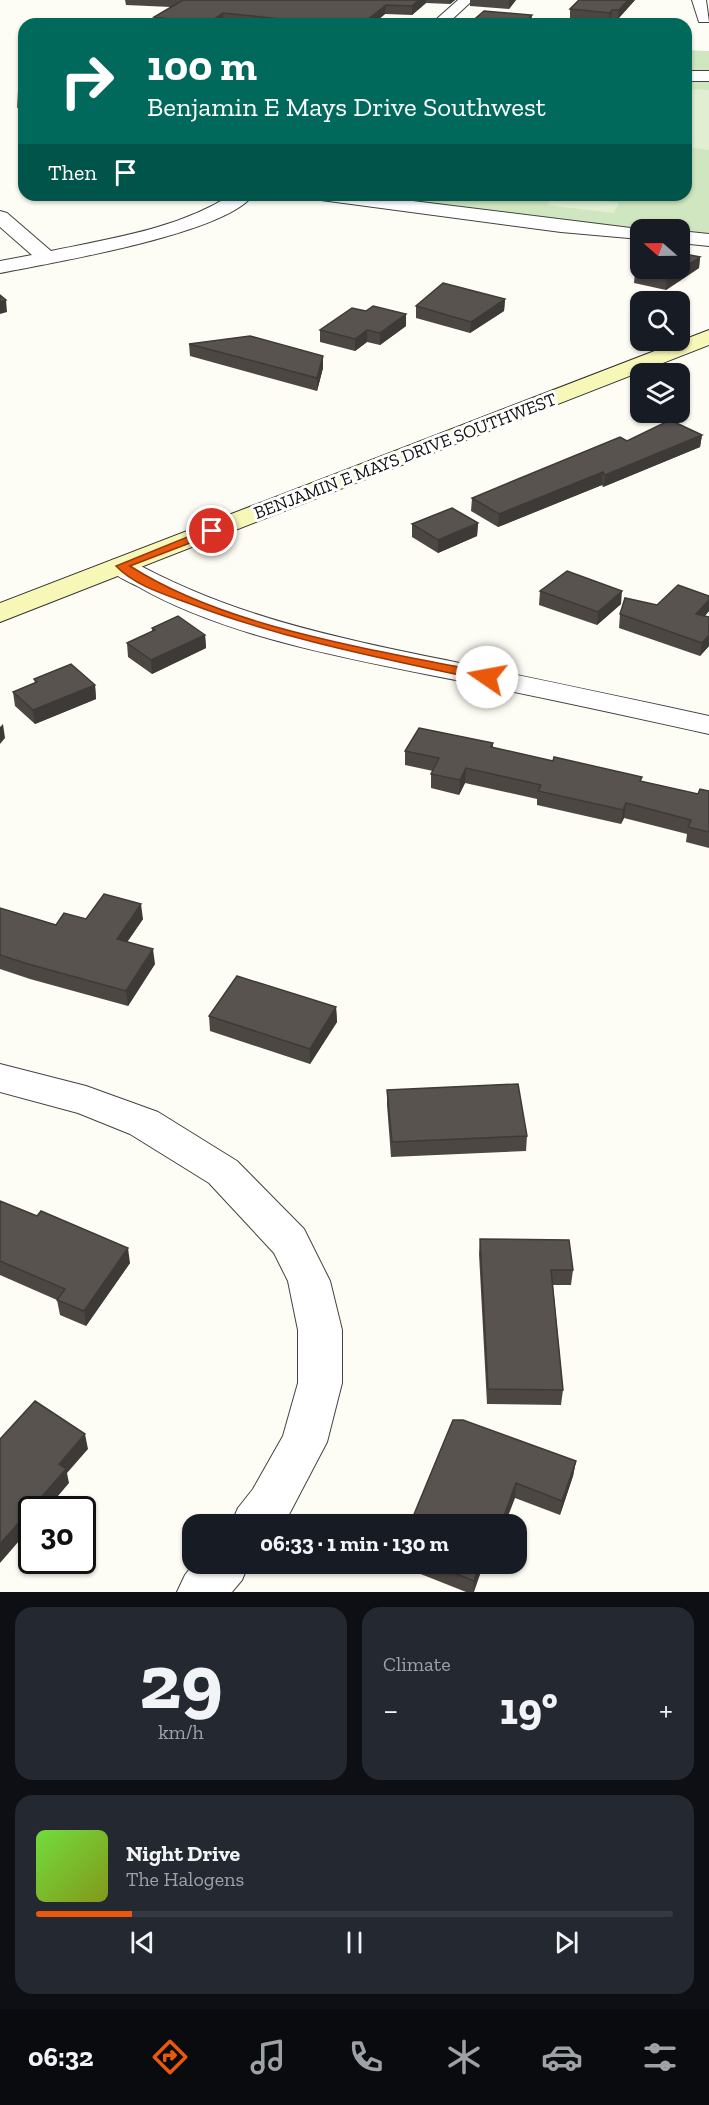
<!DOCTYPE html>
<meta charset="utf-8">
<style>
:root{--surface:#171b24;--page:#242831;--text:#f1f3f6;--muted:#9ea1a6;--line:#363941;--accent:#ea580c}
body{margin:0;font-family:"Zilla Slab",serif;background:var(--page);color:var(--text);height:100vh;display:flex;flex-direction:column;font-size:22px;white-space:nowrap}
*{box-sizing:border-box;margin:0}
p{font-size:20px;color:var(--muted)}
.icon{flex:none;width:33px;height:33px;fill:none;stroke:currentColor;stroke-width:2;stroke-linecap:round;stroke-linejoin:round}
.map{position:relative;height:1592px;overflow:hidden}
.side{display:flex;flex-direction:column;gap:15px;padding:15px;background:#0d0f14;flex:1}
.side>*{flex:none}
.top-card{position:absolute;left:18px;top:18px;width:674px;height:183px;border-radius:18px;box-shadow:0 2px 4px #0004;background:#00695c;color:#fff;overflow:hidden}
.needle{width:39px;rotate:290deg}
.controls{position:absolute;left:630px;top:219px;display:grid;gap:12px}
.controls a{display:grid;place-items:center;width:60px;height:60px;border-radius:12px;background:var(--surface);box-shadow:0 2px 4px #0004;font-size:30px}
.speed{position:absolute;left:18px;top:1496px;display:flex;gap:12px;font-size:30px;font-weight:700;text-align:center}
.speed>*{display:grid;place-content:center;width:78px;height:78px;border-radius:50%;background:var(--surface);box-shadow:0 2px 4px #0004;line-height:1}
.speed .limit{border:3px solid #111;border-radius:9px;background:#fff;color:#111}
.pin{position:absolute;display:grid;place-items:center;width:51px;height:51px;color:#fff;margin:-26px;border:3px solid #fff;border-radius:50%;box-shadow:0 2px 6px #0007}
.me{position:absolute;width:66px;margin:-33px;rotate:282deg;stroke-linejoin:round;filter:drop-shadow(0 0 4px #0008)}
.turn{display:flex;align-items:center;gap:21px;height:126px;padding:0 30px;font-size:27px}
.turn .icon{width:78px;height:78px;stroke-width:2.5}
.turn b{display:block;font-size:42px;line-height:51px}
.then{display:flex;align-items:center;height:57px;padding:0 30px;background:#0003;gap:12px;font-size:22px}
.big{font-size:45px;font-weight:700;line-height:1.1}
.side .widget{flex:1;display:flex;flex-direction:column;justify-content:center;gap:9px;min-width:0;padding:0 21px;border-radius:18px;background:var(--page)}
.side .dial{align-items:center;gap:0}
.dial b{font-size:78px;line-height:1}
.song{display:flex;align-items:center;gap:18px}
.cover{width:72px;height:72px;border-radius:9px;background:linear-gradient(135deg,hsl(100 70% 55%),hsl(70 70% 35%))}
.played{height:6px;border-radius:3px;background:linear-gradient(90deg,var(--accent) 15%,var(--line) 15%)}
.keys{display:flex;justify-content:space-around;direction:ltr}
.heat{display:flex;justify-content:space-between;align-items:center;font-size:33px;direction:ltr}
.side .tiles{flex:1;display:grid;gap:15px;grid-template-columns:1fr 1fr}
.widget:last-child{grid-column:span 2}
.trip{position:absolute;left:182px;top:1514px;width:345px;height:60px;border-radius:18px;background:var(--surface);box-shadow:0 2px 4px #0004;font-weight:700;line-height:60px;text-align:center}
.menu{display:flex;height:96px;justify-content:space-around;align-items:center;background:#090b0e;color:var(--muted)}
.menu .icon{width:42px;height:42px}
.menu .on{color:var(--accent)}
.menu b{font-size:27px;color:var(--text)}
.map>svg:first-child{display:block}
.green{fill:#d0e6c1}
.pitch{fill:#e1eed2}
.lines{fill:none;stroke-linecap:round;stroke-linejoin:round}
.street-casing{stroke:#434343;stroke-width:2}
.secondary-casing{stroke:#323232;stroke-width:2}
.street{fill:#fff;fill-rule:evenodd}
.secondary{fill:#f7f7b7;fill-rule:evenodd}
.wall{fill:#4c4743}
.shaded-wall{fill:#3e3a37}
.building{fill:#58534e;stroke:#3e3a37;stroke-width:1.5}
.route{fill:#ea580c;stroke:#983908;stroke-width:1.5}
.labels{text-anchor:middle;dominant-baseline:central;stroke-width:6;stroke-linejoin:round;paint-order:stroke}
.far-street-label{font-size:18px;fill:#101010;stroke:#fff}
</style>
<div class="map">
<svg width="709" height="1592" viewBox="0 0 709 1592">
<rect width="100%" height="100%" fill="#fefdf5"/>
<!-- green -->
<path class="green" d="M686,50l23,1v191l-29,-3v-9h-40v4l-320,-39h366z"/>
<!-- pitch -->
<path class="pitch" d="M686,89l23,1v60l-23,-3z
M555,195h1l63,8 -6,10 -66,-8z"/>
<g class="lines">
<!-- street casing -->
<g class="street-casing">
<path id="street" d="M458,0h15l-26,24h-16z
M692,0h14l3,22h-10z
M686,71h23v10h-23z
M231,195h22c-27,39 -203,68 -253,78v-12l32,-6 -32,-28v-16l7,2 44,38c62,-13 126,-22 180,-56z
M312,195h52l283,35h-7v9l-79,-7 -240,-32 -6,-1z
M680,231l29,3v12l-29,-3z
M121,558l9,2c102,57 208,78 320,101 87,18 173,36 259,55v18c-68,-15 -136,-30 -205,-44 -115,-25 -265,-45 -367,-104 -10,-5 -23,-10 -29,-20l4,-6z
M0,1064l86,22 72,26 79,49 67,68 26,52 12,49v53l-15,59 -43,82h-53l7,-16 15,-19 30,-53 15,-53v-53l-10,-49 -14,-28 -65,-70 -79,-49 -52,-21 -78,-21z
M194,1563h55l-7,17 -10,12h-55l8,-17z"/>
</g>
<!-- secondary casing -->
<g class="secondary-casing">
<path id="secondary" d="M709,330v15l-709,277v-19z"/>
</g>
<!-- street -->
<use href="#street" class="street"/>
<!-- secondary -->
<use href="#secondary" class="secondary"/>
</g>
<!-- wall -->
<path class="wall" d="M125,0h330l-5,4 -24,-1 -14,12 -27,-1 -12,10h-132l-17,-2 -3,2h-67v-7l17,-10 -45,-2z
M470,0h46l-7,9 -39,-3z
M579,0h56l-17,19h-7l-2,3 -39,-4v-9z
M24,86v39l-5,-8 -1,-10z
M700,257l-1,11 -33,22 -32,-7 1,-11z
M505,299l-1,12 -34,22 -54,-15v-12z
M366,311l40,3v12l-26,19 -13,-3 -12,9 -35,-9v-12z
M189,344l134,24 -6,23 -127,-35z
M702,435l-2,12 -97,40 -1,-2 -104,42 -27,-16 1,-13 155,-57z
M478,523l-1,13 -39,17 -26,-16v-13z
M540,591l81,13 -24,21 -58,-20z
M709,596v15l-4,5 4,1v29l-9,10 -81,-28 1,-14 37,-9z
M152,628l53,7 1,13 -54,26 -24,-17 -1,-14 25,-11z
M34,679l61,6 1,14 -61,25 -20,-18 -2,-14 22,-9z
M493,743v5l205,46 11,-3v57l-23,-6 1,-8 -63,-16 -3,6 -84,-19v-6l-72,-16 -6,12 -28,-7v-14l2,-3 -28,-6v-14z
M0,908l56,17 30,-6h57l-16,23 28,22 -27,42 -98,-27 -30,-10z
M336,1007l1,15 -27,42 -100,-33 -1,-15z
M387,1090l140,46 -1,15 -135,6 -4,-52z
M0,1201l130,62 -44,63 -26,-11 -3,-15 -57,-25z
M480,1239l93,31 -2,15h-18l10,105 -2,15 -74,-1 -8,-150z
M576,1461l-3,15 -13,39 -45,-17 -105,26z
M398,1563h86l-10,29h-8l-68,-27z"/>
<!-- shaded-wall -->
<path class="shaded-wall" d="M419,0h7v3l-14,12v-9z
M450,0h5l-5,4z
M509,0h7l-7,9z
M628,0h7l-17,19 1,-9z
M386,5l-1,9 -12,10h-11z
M612,10l-1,9 -2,3 1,-9z
M223,13l1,9 -3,2h-14z
M532,15l-1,9h-7z
M700,257l-1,11 -33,22 1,-11z
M505,299l-1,12 -34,22 1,-11z
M6,300l1,12 -7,2v-12z
M406,314v12l-26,19v-12z
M367,330v12l-12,9v-12z
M323,356v12l-6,23v-13z
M702,435l-2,12 -97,40 2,-12z
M603,472l-1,13 -104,42 1,-13z
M478,523l-1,13 -39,17v-13z
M622,591l-1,13 -24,21 1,-13z
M709,600v11l-15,16 2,-13z
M205,635l1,13 -54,26 -1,-14z
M709,635v11l-9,10 2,-13z
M95,685l1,14 -61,25 -2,-14z
M3,724l2,14 -5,6v-17z
M466,768l-1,15 -6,12 1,-15z
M626,803l-2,15 -3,6 2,-14z
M141,904l2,15 -24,35 -2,-15z
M153,949l2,15 -27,42 -2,-15z
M336,1007l1,15 -27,42v-15z
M128,1248l2,15 -44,63 -2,-15z
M85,1434l3,15 -21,24 2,10 -22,26h-15v17l-32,37v-19l59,-80z
M576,1461l-3,15 -13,39 2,-14z
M516,1483l-1,15 -10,26h-4z
M480,1563h4l-11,29 1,-11z"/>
<!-- building -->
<path class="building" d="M183,0h236l-7,6 -26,-1 -24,19h-54l3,-2 -88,-9 -16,11 -53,-7z
M579,0h49l-9,10h-7l-2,3 -40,-4z
M484,11l48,4 -8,9h-55z
M19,85l5,1v32l-6,-11z
M680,253l20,4 -33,22 -32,-7 5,-6v2h40z
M443,283l62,16 -34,23 -55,-16z
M0,295l6,5 -6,2z
M373,306l33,8 -26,19 -13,-3 -12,9 -35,-9 32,-22 14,3z
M250,336l73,20 -6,22 -128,-34z
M670,420l32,15 -97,40 -2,-3 -104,42 -27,-16 148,-61 7,4z
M452,508l26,15 -40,17 -26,-16z
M567,571l55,20 -24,21 -58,-21z
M678,585l31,11v4l-13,14 13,3v18l-7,8 -82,-29 5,-16 32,7z
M178,616l27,19 -54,25 -24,-17 28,-13 -3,-2z
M71,664l24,21 -62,25 -20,-18 24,-10 -3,-3z
M419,728l74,15 -2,4 62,14 1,-4 88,20 -2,4 58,13 2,-5 9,2v41l-21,-5 3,-7 -65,-17 -3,7 -85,-19 3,-6 -75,-17 -6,12 -29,-6 8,-16 -34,-7z
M104,894l37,10 -24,35 36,10 -27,42 -98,-27 -28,-9v-47l56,17 8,-12 22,6z
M237,976l99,31 -26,42 -101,-33z
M518,1084l9,52 -135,6 -5,-52z
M0,1201l37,15 4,-5 87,37 -44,63 -27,-11 8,-11 -65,-28z
M480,1239l89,1 4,30h-22l12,120 -75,-1z
M35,1401l50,33 -26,30 7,5 -66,75v-105z
M453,1420h10l113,41 -14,40 -46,-18 -15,41h-91z
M430,1563h50l-6,18z"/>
<!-- route -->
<path class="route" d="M212,527l4,1v5l-86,33c98,63 244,83 357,107l7,4 -7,4c-101,-22 -202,-41 -299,-78 -25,-9 -54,-18 -72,-37z"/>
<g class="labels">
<!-- far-street labels -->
<g class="far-street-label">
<text transform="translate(405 456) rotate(-21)">BENJAMIN E MAYS DRIVE SOUTHWEST</text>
</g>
</g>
</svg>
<div class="controls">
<a><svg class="needle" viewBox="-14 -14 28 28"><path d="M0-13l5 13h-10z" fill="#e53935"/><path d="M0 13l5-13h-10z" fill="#9ea1a6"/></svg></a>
<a><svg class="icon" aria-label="search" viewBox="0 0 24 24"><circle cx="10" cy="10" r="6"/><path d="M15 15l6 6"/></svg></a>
<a><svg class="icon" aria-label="layers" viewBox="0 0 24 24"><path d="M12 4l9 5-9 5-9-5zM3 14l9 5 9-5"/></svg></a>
</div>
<div class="speed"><div class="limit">30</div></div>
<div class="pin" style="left:212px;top:531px;background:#d93025"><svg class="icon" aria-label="arrive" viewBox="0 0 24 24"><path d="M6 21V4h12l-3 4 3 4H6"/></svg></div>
<svg class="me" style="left:487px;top:677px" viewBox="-20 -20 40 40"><circle r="19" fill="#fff"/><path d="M0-13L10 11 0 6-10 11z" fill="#ea580c"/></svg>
<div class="trip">06:33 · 1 min · 130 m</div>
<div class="top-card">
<div class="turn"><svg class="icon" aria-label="right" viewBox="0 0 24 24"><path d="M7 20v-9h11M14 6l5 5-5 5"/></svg><div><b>100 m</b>Benjamin E Mays Drive Southwest</div></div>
<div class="then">Then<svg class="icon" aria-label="arrive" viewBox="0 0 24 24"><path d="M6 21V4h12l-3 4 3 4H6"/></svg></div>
</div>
</div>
<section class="side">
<div class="tiles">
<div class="widget dial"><b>29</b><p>km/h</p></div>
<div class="widget"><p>Climate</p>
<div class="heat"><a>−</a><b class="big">19°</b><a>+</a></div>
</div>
<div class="widget">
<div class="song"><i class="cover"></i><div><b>Night Drive</b><p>The Halogens</p></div></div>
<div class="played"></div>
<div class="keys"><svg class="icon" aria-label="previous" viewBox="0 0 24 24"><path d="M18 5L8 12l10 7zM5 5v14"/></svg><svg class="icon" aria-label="pause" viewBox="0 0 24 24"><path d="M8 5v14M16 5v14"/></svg><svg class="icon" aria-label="next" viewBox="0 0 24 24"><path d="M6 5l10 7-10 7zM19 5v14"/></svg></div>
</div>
</div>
</section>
<nav class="menu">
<b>06:32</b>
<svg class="icon on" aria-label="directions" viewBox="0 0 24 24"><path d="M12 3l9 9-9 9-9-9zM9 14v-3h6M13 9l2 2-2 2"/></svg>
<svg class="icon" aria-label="music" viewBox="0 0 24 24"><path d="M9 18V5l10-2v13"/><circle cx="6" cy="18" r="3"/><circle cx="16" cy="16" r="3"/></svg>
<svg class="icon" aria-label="phone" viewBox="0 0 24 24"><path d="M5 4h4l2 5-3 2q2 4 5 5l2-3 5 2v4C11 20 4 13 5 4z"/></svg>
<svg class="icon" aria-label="climate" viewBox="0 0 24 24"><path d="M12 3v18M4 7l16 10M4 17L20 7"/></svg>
<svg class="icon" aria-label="car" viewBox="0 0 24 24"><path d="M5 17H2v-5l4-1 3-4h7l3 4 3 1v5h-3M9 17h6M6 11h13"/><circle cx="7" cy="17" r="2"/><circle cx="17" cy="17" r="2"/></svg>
<svg class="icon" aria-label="filters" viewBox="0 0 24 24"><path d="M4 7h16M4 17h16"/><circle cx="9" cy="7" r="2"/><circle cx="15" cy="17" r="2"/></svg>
</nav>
